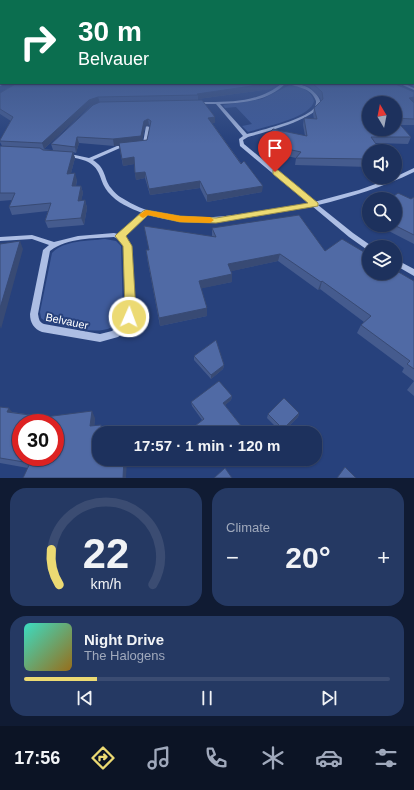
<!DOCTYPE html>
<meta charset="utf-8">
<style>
:root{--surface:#1d315d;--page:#253963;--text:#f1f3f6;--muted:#a0a9bc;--line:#3b4c72;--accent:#ecda73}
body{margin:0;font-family:Arial,sans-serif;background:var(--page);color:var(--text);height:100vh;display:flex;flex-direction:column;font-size:15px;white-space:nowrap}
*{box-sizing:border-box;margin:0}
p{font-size:13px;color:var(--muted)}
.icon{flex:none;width:22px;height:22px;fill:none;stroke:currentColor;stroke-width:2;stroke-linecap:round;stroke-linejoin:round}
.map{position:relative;height:478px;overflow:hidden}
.panel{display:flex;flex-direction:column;gap:10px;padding:10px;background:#101b33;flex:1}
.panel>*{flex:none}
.hud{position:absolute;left:0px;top:0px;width:414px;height:84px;box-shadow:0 1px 3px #0004,0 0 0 1px var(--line);background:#0b6e4f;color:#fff;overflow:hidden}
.needle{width:26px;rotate:350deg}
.fabs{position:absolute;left:362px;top:96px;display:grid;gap:8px}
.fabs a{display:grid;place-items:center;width:40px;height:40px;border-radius:50%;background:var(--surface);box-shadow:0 1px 3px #0004,0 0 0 1px var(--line);font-size:20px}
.speed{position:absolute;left:12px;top:414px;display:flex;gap:8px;font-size:20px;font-weight:700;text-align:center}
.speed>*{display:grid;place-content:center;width:52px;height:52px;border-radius:50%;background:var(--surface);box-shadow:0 1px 3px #0004,0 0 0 1px var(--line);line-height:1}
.speed .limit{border:6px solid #d22;background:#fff;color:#111}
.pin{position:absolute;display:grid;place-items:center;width:34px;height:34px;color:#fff;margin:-41px -17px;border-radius:50% 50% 50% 0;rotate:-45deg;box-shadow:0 0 4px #0007}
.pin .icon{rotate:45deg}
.me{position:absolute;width:44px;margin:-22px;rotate:2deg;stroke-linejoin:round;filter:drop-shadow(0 0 3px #0008)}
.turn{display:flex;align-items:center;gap:14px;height:84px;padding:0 12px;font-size:18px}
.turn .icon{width:52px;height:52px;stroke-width:2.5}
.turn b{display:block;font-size:28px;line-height:34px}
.big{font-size:30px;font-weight:600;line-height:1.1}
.panel .card{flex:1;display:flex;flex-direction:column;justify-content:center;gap:6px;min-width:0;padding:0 14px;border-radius:16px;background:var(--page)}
.panel .dial{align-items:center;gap:0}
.dial svg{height:104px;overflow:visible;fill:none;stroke:var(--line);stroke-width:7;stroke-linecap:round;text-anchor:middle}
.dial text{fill:var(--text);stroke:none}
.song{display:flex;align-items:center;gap:12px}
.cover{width:48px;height:48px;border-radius:6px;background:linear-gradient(135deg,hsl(170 70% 55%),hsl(40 70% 35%))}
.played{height:4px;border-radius:2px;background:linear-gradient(90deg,var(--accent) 20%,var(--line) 20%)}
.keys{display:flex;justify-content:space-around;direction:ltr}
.heat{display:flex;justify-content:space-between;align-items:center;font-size:22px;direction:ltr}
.panel .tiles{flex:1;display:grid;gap:10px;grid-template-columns:1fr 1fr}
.card:last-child{grid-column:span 2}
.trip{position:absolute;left:92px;top:426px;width:230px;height:40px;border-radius:16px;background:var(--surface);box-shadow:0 1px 3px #0004,0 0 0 1px var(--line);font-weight:600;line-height:40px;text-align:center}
.tabs{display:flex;height:64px;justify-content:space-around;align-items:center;background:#0c1425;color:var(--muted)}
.tabs .icon{width:28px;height:28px}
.tabs .current{color:var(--accent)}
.tabs b{font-size:18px;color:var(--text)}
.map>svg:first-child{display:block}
.green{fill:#3f5b9b}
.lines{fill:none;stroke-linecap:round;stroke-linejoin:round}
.minor{fill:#adbee4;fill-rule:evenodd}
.wall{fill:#455b8e;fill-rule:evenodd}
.shaded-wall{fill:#384a74}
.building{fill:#506aa5;stroke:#384a74;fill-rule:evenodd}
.route{fill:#ecda73;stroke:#998e4b}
.slow{fill:#f59e0b}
.labels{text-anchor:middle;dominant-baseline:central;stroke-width:4;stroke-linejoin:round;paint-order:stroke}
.street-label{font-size:11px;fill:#fff;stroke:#27417c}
</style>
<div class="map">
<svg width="414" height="478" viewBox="0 0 414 478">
<rect width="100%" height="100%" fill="#27417c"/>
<!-- green -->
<path class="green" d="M290,85c10,1 22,6 24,16 -3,17 -51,26 -66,31l-6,-6 10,-2 -16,-17 -11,1 -2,-3 39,-6z
M105,239l11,2 5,5 2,68c-9,29 -56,12 -77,8l-5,-4 -1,-6 12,-59c12,-13 36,-12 53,-14z"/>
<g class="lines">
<!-- minor -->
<path class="minor" d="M1,83h5l-6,3v-2z
M282,83h4c-17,18 -42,20 -66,21l27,30c15,-4 60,-15 68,-27 1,-3 1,-4 1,-6 -5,-14 -18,-13 -30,-18 10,0 22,2 29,10 3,3 6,7 5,11 -3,15 -58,29 -72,33l-5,3 1,4 70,58 45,-12 36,-13 19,-9v4c-31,15 -63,25 -96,33l35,28 20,14h-4v2h-3l-17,-12 -37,-31 -44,8 -52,7h-34l-17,-2 -17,-4 -24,21 8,10 3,65 -6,15 -5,6 -6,5 -18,5 -58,-10c-8,-3 -12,-9 -12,-18l13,-64 6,-5 -17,-6 -32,2v-4l32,-2 22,7 24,-6 36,-3 4,1 24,-21c-12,-5 -25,-10 -34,-21 -4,-5 -6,-10 -8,-16 -6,-17 -21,-17 -36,-20v-2l11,1 14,3 28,-12 13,-1v2l-10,1 -27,12c14,9 10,18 18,28 3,4 7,8 11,10 39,26 88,21 132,14 18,-3 36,-5 54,-9l-68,-57 -1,-7 4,-3 -27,-32h-21l-2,-1 2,-1c30,0 63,2 87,-19zM114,237l6,3 4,6 3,65 -5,10 -4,5 -6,5 -12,3 -56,-10c-5,-2 -5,-5 -6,-10l12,-63c18,-14 43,-12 64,-14z
M398,83h5l11,5v2z
M146,126l4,1 -3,17 -2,1h-6v-2h4z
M395,259l19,10v7l-19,-11z"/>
</g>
<!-- wall -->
<path class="wall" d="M413,77h1v9l-8,-3h7z
M295,83h108l-1,3 12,17v22h-14l11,12 -3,7 -32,-1 -7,8v16l-74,-2 1,-7 -37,-8 1,-7 45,-7 -2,-11 1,-7 10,1 -1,-5 1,-6 7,-7 -1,-3 -10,-11zM395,103v26h-26z
M270,89l-72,10v1l17,23h-3l50,69 -55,10 -7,-14 -50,7 -5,-17 -9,2 -2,-16 -11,2 -4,-21 -5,1 -35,-3 -3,10 -3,-1 2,6 -4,15 6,7 -1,6h5l2,7 -2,7h4l2,8 -3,17 -36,3 -3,-7 3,-10 -36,4 -3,-8 3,-7 -12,1v-55h2l-2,-4v-2l11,-19 -11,-7v-21zM92,105l-41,39 2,6 8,1 -18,-2h1l46,-43zM149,125l1,1 -3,14 -5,1 3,-14z
M414,197v47l-33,-17v-2h14l16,-26z
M212,228l113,23 89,30v100l-12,-9 2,-4 -47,-35 4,-8 3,-3 -44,-33 -2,1 -40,-29 -47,10 1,11 -31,6 6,28 -47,10 -13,-68 1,-8 64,-14z
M194,356l30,9 -1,4 -12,10 -17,-19z
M414,381v15l-7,-6z
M232,396l-1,4 -6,5 17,22 -1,3 -3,3h-40l-3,-4v-3l7,-6 -10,-14 -1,-4z
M0,407l12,5 33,5 50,1 -1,8 10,6 -76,36 -28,-5z
M299,413l-1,4 -16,16 -15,-15 1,-4z"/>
<!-- shaded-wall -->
<path class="shaded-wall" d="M272,83h7l-9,6 -72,10v-4l-1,-1z
M98,97l2,6 -10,3 -46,43 -2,-6 47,-43z
M414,97v6l-8,1 3,-6z
M215,117v6l-7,1v-6z
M148,119l1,6 -4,2 -3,15 -28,4 -1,-7z
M77,137l2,6 -3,10 -1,-6z
M73,152l2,6 -6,23 -2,-7z
M134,157l1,7 -12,2 -1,-7z
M145,172v6l-9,2 -1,-7z
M75,173l2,7 -3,14 -2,-8z
M200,181v7l-50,7 -1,-6z
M81,186l2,7 -3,15 -2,-7z
M263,186l-1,6 -55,10v-7z
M85,200l2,8 -3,17 -3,-7z
M20,241l3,8 -22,80 -1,-3v-18z
M280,254l-2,7 -50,11v-8z
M232,274v8l-33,7v-8z
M322,281l-2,8 -2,1 3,-8z
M207,308v8l-47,10 -1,-8z
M224,365l-1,4 -12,10v-4z
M232,396l-1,4 -8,7v-4z
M9,408l6,8 -8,-4z
M92,411l3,7 -1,15 -4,-7z
M299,413l-1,4 -16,16 1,-4z
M101,425l3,7v1h-3z
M242,427l-1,3 -3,3h-3z
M124,459h3l-1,19h-3z"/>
<!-- building -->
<path class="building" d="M17,83h255l-75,11 1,1 -100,2 -9,3 -47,43 -42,-2v-1l13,-23 -13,-8v-16z
M312,83h81l21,9v5l-5,1 5,5v16l-19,-1v-15h-26v26h26v-10l16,18h-40l10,14h-12v8l-73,-1 5,-6 -41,-9 13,-14 34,7 -3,-18 13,1 -3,-11 9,-9 -1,-7z
M202,100l13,17 -7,1 33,46 3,-3 19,25 -56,9 -7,-14 -51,8 -4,-17 -10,1 -1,-16 -12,2 -3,-16 28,-3 4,-19 -3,-2 -4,2 -3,15 -28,3 -36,-2 -2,10 -24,-3 42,-39 7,-3z
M0,146l40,2 3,2 30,2 -6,22 8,-1 -3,13h9l-3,15 7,-1 -4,18 -36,3 6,-18 -42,4 6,-14h-15z
M398,193l13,6 3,-2v38l-20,-10h1v-26h-5z
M299,215l26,36 17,-12 27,16v18h26v-3l19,11v88l-7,-5 3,-3 -49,-36 10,-9 -49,-35 -1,1 -41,-28 -52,10 4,10 -33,7 8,27 -48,10 -13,-68h3l-5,-24 72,11 -4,-9z
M20,241l-20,67v-64z
M216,340l8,25 -13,10 -17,-19z
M219,381l13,15 -9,7 19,24 -7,6h-34l-6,-7 9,-7 -13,-17z
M284,398l15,15 -16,16 -15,-15z
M0,407l9,1 -2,4 38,5 47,-6 -2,15 11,-1v8h-2v26h25l-1,19h-100l7,-15 -30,-5zM21,423h34v34h-34z
M345,467l11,11h-19z
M225,468l7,10h-18z"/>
<!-- sky -->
<linearGradient id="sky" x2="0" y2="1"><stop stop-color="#152444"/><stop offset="0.53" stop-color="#415a8e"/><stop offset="1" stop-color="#415a8e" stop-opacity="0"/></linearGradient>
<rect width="414" height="144" fill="url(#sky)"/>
<!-- route -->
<path class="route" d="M273,170h5l40,33v3l-102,17 -36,-1 -32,-7 -22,21 6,10 4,65 -3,9 -4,2 -4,-2 -1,-3 1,-6 -2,-65 -8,-10 2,-2 26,-23 3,-1 34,6 36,2 92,-15 -35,-29z"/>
<!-- slow -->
<path class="slow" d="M146,210l34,6 30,1 4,3 -4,3 -30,-1 -32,-7 -5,3 -2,-1 -2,-2z"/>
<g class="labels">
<!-- street labels -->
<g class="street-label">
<text transform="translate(67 321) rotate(12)">Belvauer</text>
</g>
</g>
</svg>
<div class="fabs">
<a><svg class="needle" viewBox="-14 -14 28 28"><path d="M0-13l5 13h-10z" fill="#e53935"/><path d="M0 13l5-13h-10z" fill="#a0a9bc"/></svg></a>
<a><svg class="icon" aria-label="sound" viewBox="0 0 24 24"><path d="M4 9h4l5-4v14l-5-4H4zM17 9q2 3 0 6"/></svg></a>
<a><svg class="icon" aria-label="search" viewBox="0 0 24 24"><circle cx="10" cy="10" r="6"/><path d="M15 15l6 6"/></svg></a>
<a><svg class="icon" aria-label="layers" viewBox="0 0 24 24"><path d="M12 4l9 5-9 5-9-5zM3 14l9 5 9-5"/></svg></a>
</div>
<div class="speed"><div class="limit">30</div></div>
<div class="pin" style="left:275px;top:172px;background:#d93025"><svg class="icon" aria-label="arrive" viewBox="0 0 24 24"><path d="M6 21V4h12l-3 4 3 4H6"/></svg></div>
<svg class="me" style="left:129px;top:317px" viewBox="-20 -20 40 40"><circle r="17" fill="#ecda73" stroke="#fff" stroke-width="3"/><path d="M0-11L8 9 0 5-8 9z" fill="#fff"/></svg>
<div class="trip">17:57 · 1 min · 120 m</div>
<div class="hud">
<div class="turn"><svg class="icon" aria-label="right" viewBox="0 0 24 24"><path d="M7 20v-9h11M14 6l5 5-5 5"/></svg><div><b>30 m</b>Belvauer</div></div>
</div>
</div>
<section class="panel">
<div class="tiles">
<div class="card dial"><svg viewBox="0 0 100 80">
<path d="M14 69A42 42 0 1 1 86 69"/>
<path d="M14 69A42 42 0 0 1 8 42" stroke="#ecda73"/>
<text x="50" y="56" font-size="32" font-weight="700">22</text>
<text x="50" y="72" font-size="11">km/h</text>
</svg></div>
<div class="card"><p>Climate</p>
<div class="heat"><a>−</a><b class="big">20°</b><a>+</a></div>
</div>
<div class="card">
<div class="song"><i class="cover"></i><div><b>Night Drive</b><p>The Halogens</p></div></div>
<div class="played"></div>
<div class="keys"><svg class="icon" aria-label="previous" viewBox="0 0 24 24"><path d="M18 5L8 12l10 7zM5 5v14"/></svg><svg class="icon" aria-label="pause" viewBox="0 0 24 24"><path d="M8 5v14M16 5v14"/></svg><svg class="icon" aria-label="next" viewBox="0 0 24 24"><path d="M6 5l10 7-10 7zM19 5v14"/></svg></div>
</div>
</div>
</section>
<nav class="tabs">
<b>17:56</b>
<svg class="icon current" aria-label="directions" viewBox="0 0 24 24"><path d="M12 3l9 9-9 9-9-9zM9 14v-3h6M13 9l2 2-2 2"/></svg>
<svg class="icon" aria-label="music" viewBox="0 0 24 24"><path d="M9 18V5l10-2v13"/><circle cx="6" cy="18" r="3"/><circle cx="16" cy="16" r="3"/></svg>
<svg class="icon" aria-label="phone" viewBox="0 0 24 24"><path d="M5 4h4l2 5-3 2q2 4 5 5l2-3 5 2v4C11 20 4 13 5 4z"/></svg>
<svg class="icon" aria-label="climate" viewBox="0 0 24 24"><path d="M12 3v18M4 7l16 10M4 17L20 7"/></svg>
<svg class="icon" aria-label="car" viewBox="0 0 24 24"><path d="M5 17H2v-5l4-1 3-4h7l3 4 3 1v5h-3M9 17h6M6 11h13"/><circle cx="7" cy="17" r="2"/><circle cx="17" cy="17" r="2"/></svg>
<svg class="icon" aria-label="filters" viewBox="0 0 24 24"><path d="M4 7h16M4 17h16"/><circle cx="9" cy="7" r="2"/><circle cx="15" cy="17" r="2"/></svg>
</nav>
